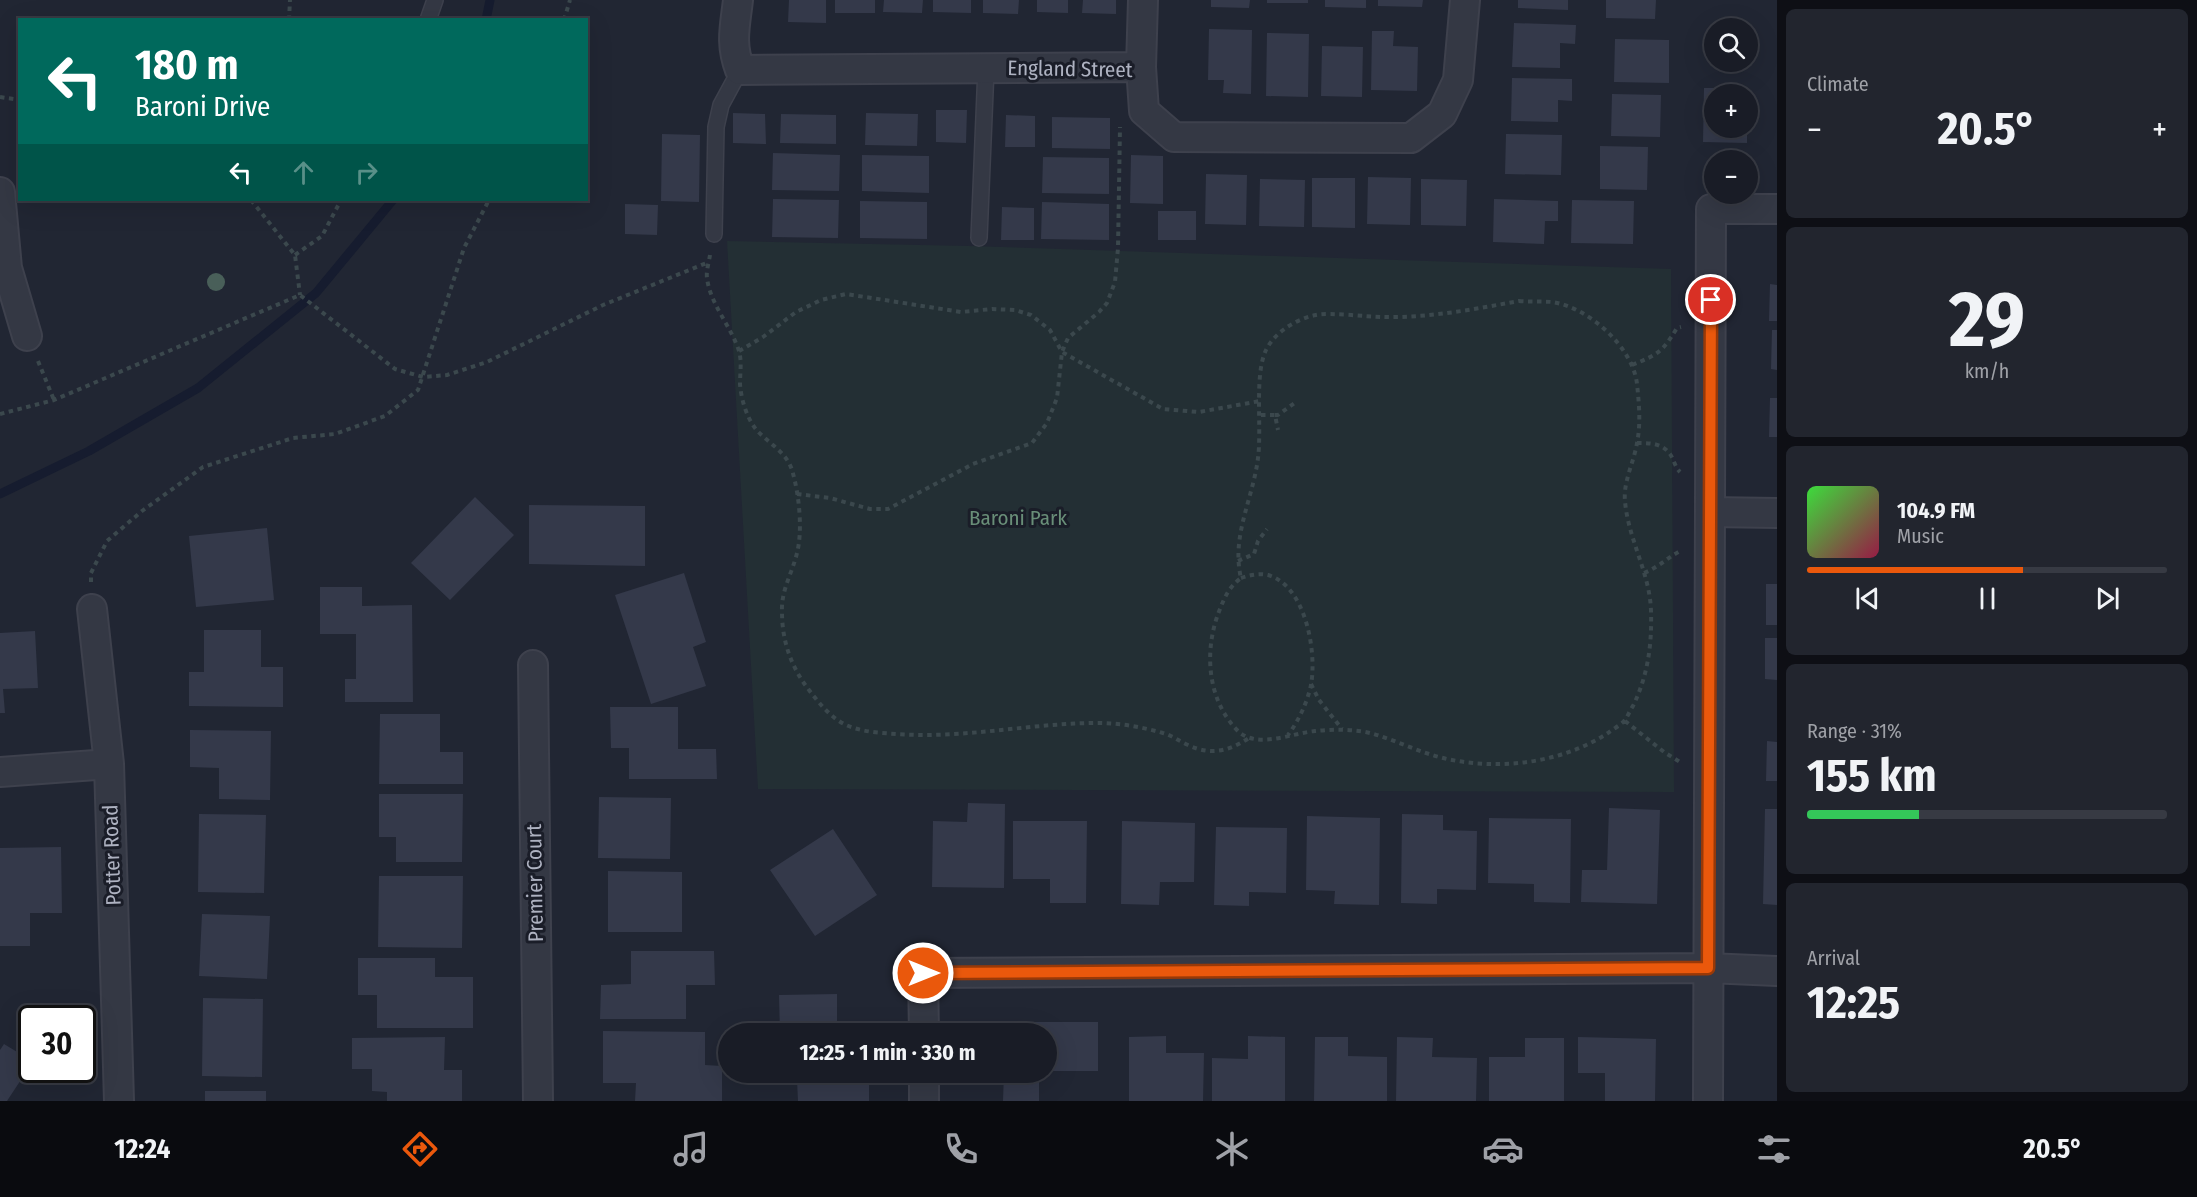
<!DOCTYPE html>
<meta charset="utf-8">
<style>
:root{--surface:#191c26;--page:#22252e;--text:#f1f3f6;--muted:#9fa1a7;--line:#373a43;--accent:#ea580c}
body{margin:0;font-family:"Fira Sans Condensed",sans-serif;background:var(--page);color:var(--text);height:100vh;display:flex;flex-direction:column;font-size:22px;white-space:nowrap}
*{box-sizing:border-box;margin:0}
p{font-size:20px;color:var(--muted)}
.icon{flex:none;width:33px;height:33px;fill:none;stroke:currentColor;stroke-width:2;stroke-linecap:round;stroke-linejoin:round}
.map{position:relative;flex:1;overflow:hidden}
.sheet{display:flex;flex-direction:column;gap:9px;padding:9px;background:#0e0f15;width:420px}
.sheet>*{flex:none}
.hud{position:absolute;left:18px;top:18px;width:570px;height:183px;border-radius:0px;box-shadow:0 6px 24px #0002,0 0 0 2px var(--line);background:#00695c;color:#fff;overflow:hidden}
.buttons{position:absolute;left:1704px;top:18px;display:grid;gap:12px}
.buttons a{display:grid;place-items:center;width:54px;height:54px;border-radius:50%;background:var(--surface);box-shadow:0 6px 24px #0002,0 0 0 2px var(--line);font-size:30px}
.speed{position:absolute;left:18px;top:1005px;display:flex;gap:12px;font-size:30px;font-weight:700;text-align:center}
.speed>*{display:grid;place-content:center;width:78px;height:78px;border-radius:50%;background:var(--surface);box-shadow:0 6px 24px #0002,0 0 0 2px var(--line);line-height:1}
.speed .limit{border:3px solid #111;border-radius:9px;background:#fff;color:#111}
.pin{position:absolute;display:grid;place-items:center;width:51px;height:51px;color:#fff;margin:-26px;border:3px solid #fff;border-radius:50%;box-shadow:0 2px 6px #0007}
.me{position:absolute;width:66px;margin:-33px;rotate:90deg;stroke-linejoin:round;filter:drop-shadow(0 0 4px #0008)}
.turn{display:flex;align-items:center;gap:21px;height:126px;padding:0 18px;font-size:27px}
.turn .icon{width:78px;height:78px;stroke-width:2.5}
.turn b{display:block;font-size:42px;line-height:51px}
.lanes{display:flex;align-items:center;height:57px;padding:0 18px;background:#0003;justify-content:center;gap:30px;direction:ltr}
.lanes .off{opacity:.35}
.big{font-size:45px;font-weight:700;line-height:1.1}
.sheet .tile{flex:1;display:flex;flex-direction:column;justify-content:center;gap:9px;min-width:0;padding:0 21px;border-radius:9px;background:var(--page)}
.sheet .dial{align-items:center;gap:0}
.dial b{font-size:78px;line-height:1}
.song{display:flex;align-items:center;gap:18px}
.cover{width:72px;height:72px;border-radius:9px;background:linear-gradient(135deg,hsl(120 70% 55%),hsl(340 70% 35%))}
.played{height:6px;border-radius:3px;background:linear-gradient(90deg,var(--accent) 60%,var(--line) 60%)}
.keys{display:flex;justify-content:space-around;direction:ltr}
.heat{display:flex;justify-content:space-between;align-items:center;font-size:33px;direction:ltr}
.charge{height:9px;border-radius:4px;background:linear-gradient(90deg,#34c759 31%,var(--line) 0)}
.trip{position:absolute;left:718px;top:1023px;width:339px;height:60px;border-radius:30px;background:var(--surface);box-shadow:0 6px 24px #0002,0 0 0 2px var(--line);font-weight:700;line-height:60px;text-align:center}
.dock{display:flex;height:96px;justify-content:space-around;align-items:center;background:#0a0b0f;color:var(--muted)}
.dock .icon{width:42px;height:42px}
.dock .selected{color:var(--accent)}
.dock b{font-size:27px;color:var(--text)}
main{display:flex;flex:1;min-height:0}
.map>svg:first-child{display:block}
.green{fill:#232f34}
.lines{fill:none;stroke-linecap:round;stroke-linejoin:round}
.stream{stroke:#161c2f;stroke-width:9}
.building{fill:#34394a}
.lane-casing{stroke:#3e414d;stroke-width:18}
.street-casing{stroke:#3e414d;stroke-width:32}
.path{stroke:#3b484d;stroke-width:4;stroke-dasharray:4.5 4.5;stroke-linecap:butt}
.lane{stroke:#343844;stroke-width:15}
.street{stroke:#343844;stroke-width:28}
.tree{fill:#495f59}
.route-casing{stroke:#983908;stroke-width:15}
.route{stroke:#ea580c;stroke-width:10}
.labels{text-anchor:middle;dominant-baseline:central;stroke-width:6;stroke-linejoin:round;paint-order:stroke}
.street-label{font-size:21px;fill:#aeb2c1;stroke:#1a1d28}
.park-label{font-size:21px;fill:#698e78;stroke:#1a1d28}
</style>
<main>
<div class="map">
<svg width="1777" height="1101" viewBox="0 0 1777 1101">
<rect width="100%" height="100%" fill="#212633"/>
<!-- green -->
<path class="green" d="M727,241l242,5 702,23 3,523 -916,-3z"/>
<g class="lines">
<!-- stream -->
<path class="stream" d="M486,20l4,-20
M0,494l89,-43 109,-63 118,-95 77,-93"/>
</g>
<!-- building -->
<path class="building" d="M789,0h37v23l-38,-1z
M835,0h40v13h-40z
M884,0h39l-1,13 -39,-1z
M933,0h38v13l-38,-1z
M983,0h36l-1,14 -35,-1z
M1037,0h31v13l-31,-1z
M1083,0h33v14l-34,-1z
M1211,0h39l-1,8 -38,-1z
M1267,0h41v3h-41z
M1325,0h41v8l-41,-1z
M1378,0h45l-1,7 -44,-1z
M1518,0h50v10l-50,-2z
M1606,0h50l-1,19 -49,-1z
M1514,23l62,2 -1,19 -15,-1v25l-48,-1z
M1209,29l43,1 -1,64 -28,-1 1,-13h-16z
M1372,31h22l-1,15 25,1 -1,44 -46,-1z
M1267,33l42,1 -1,63 -42,-1z
M1615,39l54,1v43l-55,-1z
M1322,46l41,1 -1,50 -41,-1z
M1512,78l60,1v22l-14,-1v22l-47,-1z
M1704,88h44v6h-34v34h33v15l-44,-1z
M1612,94l49,1 -1,42 -49,-1z
M936,110h31l-1,33 -30,-1z
M733,113l32,1 1,30 -33,-1z
M866,113l52,1 -1,32 -52,-1z
M781,114l55,1v29l-56,-1z
M1006,115l29,1v31h-30z
M1052,117l58,1v31l-58,-1z
M662,134l38,1 -1,67 -38,-1z
M1506,134l56,1 -1,40 -56,-1z
M1600,146l48,1 -1,43 -47,-1z
M773,153l67,2 -1,36 -67,-1z
M862,155l67,1v37l-67,-2z
M1131,155l32,1v48l-33,-1z
M1043,157l66,1v36l-67,-1z
M1206,174l41,1 -1,50 -41,-1z
M1368,177l43,1 -1,47 -43,-1z
M1312,178h43v50l-43,-1z
M1260,179l45,1 -1,47 -45,-1z
M1421,179l46,1 -1,46 -45,-1z
M773,199l66,1 -1,38 -66,-1z
M1494,199l64,2v20h-13l-1,23 -51,-2z
M1572,200l62,1 -1,43 -62,-1z
M860,201l67,1v37l-67,-1z
M1042,202l67,2v36l-68,-1z
M625,204l33,1 -1,30 -32,-1z
M1002,207l32,1v32h-33z
M1158,211h38v29h-38z
M1770,284l7,1v36h-8z
M1772,330h5v40l-6,-1z
M1770,398h7v39h-8z
M475,497l39,38 -64,65 -39,-37z
M529,505l116,1v60l-116,-2z
M267,528l7,72 -78,7 -7,-71z
M684,573l22,69 -13,5 13,39 -55,18 -36,-109z
M1766,584h11v41h-11z
M320,587h42v19l50,-1 1,97h-68v-23h11v-45h-36z
M204,630h57v37h22v40l-94,-1v-34h15z
M35,631l3,57 -35,1 2,24h-5v-80z
M1765,638h12v42l-12,-1z
M610,707h68v42h38l1,30h-88v-31h-18z
M380,714h60v38h23v32h-84z
M190,730l81,1 -1,69 -51,-1v-31l-29,-1z
M1767,741l10,1v39h-11z
M379,794h84l-1,68h-66v-25h-17z
M599,797l72,1 -1,61 -72,-1z
M968,803l37,1 -1,84 -72,-1 1,-66 34,1z
M1609,808l51,2 -3,94 -76,-2 1,-32h25z
M1765,809h12v96l-14,-1z
M199,814l67,1 -2,78 -66,-1z
M1402,814l41,1v15l34,1 -1,59 -39,-1v15l-36,-1z
M1307,816l73,2 -1,87 -45,-1 1,-13 -29,-1z
M1489,818l82,1 -1,84 -36,-1v-18l-46,-1z
M1013,821h74l-1,82h-36v-24h-37z
M1122,821l73,2 -1,59h-34l-1,23 -38,-1z
M1216,827l71,1 -1,65 -37,-1v14l-35,-1z
M833,829l44,66 -62,41 -45,-66z
M61,847l1,66h-32v33h-30v-98z
M608,871l74,1v60h-74z
M379,876h84l-1,72 -84,-1z
M202,914l68,2 -3,63 -68,-3z
M631,951h83l1,34h-29v34h-86l1,-34 30,-1z
M358,958h77v19h38v51h-96v-33h-19z
M837,994v29h26v11h-83l-1,-39z
M203,998l60,1 -1,78 -60,-1z
M1004,1022h94v49h-51v-37h-43z
M603,1031l102,1v33l17,1v35h-87l1,-18h-33z
M1166,1036v17h38l-1,48h-74v-64z
M1248,1036l37,1v64h-73v-43l36,1z
M445,1037l-1,33h18v31h-75v-9l-15,-1v-22h-20v-31z
M1315,1037h33v19l39,1v44h-73z
M1397,1037l36,1 -1,19 45,1 -1,43h-80z
M1578,1037l78,2 -1,62h-50v-28h-27z
M1525,1038h39v63h-75v-44h36z
M4,1044l28,17v2l-25,38h-7v-51z
M1004,1072h35v29h-36z
M869,1079v22h-71l-1,-21z
M205,1091h61v10h-61z"/>
<g class="lines">
<!-- lane casing -->
<g class="lane-casing">
<path id="lane" d="M428,20l7,-20
M714,234l2,-107 5,-22 19,-35
M979,238l7,-170"/>
</g>
<!-- street casing -->
<g class="street-casing">
<path id="street" d="M738,0c-3,27 -8,43 2,70l401,-3 3,44 30,26 237,1 31,-24 16,-34 7,-80
M1141,67l2,-67
M0,192l7,76 20,68
M1710,512l67,1
M92,609l17,155 10,337
M533,665l5,436
M0,772l109,-8
M924,1034l-1,-61 785,-5 69,3
M924,1072v29
M1708,1101l3,-892h66"/>
</g>
<!-- path -->
<path class="path" d="M289,20l1,-20
M564,20l6,-20
M0,97l20,3
M251,200l44,55 5,40
M295,255l27,-19 19,-36
M710,255c-1,7 -4,16 -3,23 3,26 24,48 32,73 3,11 1,22 1,33 1,14 6,32 15,44 11,14 31,23 37,42 7,23 11,60 5,83 -5,21 -16,37 -15,59 0,29 9,55 27,78 10,13 22,28 37,35 16,7 34,8 51,9 68,5 133,-11 201,-11 22,0 44,4 65,10 8,2 16,8 25,12 23,11 41,6 61,-7
M1519,301c11,1 22,0 33,1 36,5 81,45 85,82 2,19 4,39 0,59 -3,19 -14,39 -12,58 3,38 25,72 26,110 1,34 -3,64 -18,95 -3,4 -5,10 -8,14 -4,5 -12,9 -17,13 -45,29 -103,37 -156,27 -27,-5 -52,-18 -78,-26 -18,-5 -40,-5 -59,-3 -23,2 -59,19 -78,-1 -31,-32 -33,-82 -17,-121 5,-13 10,-23 21,-31 -10,-42 12,-79 17,-120 4,-30 -4,-83 8,-108 9,-18 30,-31 50,-35 15,-3 51,2 68,2 45,1 91,-8 135,-16z
M739,351l24,-14 33,-25 25,-12 25,-6 115,18 31,-3 23,1 16,5 19,15 12,22 101,57 36,3 61,-11
M38,361l16,39
M1632,365c27,-11 30,-13 45,-37l4,-1
M0,414l54,-14 246,-105 95,74 28,8 24,-2 40,-13 116,-57 106,-43
M1261,415h14l3,15
M1275,415h3l18,-13
M1637,443c13,0 25,0 33,11 4,6 5,13 10,18
M797,494l33,4 40,11h18l85,-45 59,-21 15,-20 10,-25 5,-46 6,-14 31,-26 8,-9 8,-21 3,-34 2,-121
M1238,561l16,-7 4,-13 9,-12
M1644,573c15,-6 24,-16 38,-23
M1241,578c9,-3 18,-5 27,-3 38,11 49,77 43,110 -4,18 -12,35 -23,50
M91,582v-9l16,-32 35,-30 61,-44 90,-29 42,-4 50,-18 33,-26 46,-142 25,-48
M1311,684l8,16 23,29
M1625,721l39,31 16,10"/>
<!-- lane -->
<use href="#lane" class="lane"/>
<!-- street -->
<use href="#street" class="street"/>
</g>
<!-- trees -->
<circle class="tree" cx="216" cy="282" r="9"/>
<g class="lines">
<!-- route casing -->
<g class="route-casing">
<path id="route" d="M923,973l785,-5 3,-668"/>
</g>
<!-- route -->
<use href="#route" class="route"/>
</g>
<g class="labels">
<!-- street labels -->
<g class="street-label">
<text transform="translate(1070 69) rotate(1)">England Street</text>
<text transform="translate(112 855) rotate(-92)">Potter Road</text>
<text transform="translate(535 883) rotate(-91)">Premier Court</text>
</g>
<!-- park labels -->
<g class="park-label">
<text x="1018" y="518">Baroni Park</text>
</g>
</g>
</svg>
<div class="buttons">
<a><svg class="icon" aria-label="search" viewBox="0 0 24 24"><circle cx="10" cy="10" r="6"/><path d="M15 15l6 6"/></svg></a>
<a>+</a>
<a>−</a>
</div>
<div class="speed"><div class="limit">30</div></div>
<div class="pin" style="left:1711px;top:300px;background:#d93025"><svg class="icon" aria-label="arrive" viewBox="0 0 24 24"><path d="M6 21V4h12l-3 4 3 4H6"/></svg></div>
<svg class="me" style="left:923px;top:973px" viewBox="-20 -20 40 40"><circle r="17" fill="#ea580c" stroke="#fff" stroke-width="3"/><path d="M0-11L8 9 0 5-8 9z" fill="#fff"/></svg>
<div class="trip">12:25 · 1 min · 330 m</div>
<div class="hud">
<div class="turn"><svg class="icon" aria-label="left" viewBox="0 0 24 24"><path d="M17 20v-9H6M10 6l-5 5 5 5"/></svg><div><b>180 m</b>Baroni Drive</div></div>
<div class="lanes"><svg class="icon" aria-label="left" viewBox="0 0 24 24"><path d="M17 20v-9H6M10 6l-5 5 5 5"/></svg><svg class="icon off" aria-label="ahead" viewBox="0 0 24 24"><path d="M12 20V5M6 11l6-6 6 6"/></svg><svg class="icon off" aria-label="right" viewBox="0 0 24 24"><path d="M7 20v-9h11M14 6l5 5-5 5"/></svg></div>
</div>
</div>
<section class="sheet">
<div class="tile"><p>Climate</p>
<div class="heat"><a>−</a><b class="big">20.5°</b><a>+</a></div>
</div>
<div class="tile dial"><b>29</b><p>km/h</p></div>
<div class="tile">
<div class="song"><i class="cover"></i><div><b>104.9 FM</b><p>Music</p></div></div>
<div class="played"></div>
<div class="keys"><svg class="icon" aria-label="previous" viewBox="0 0 24 24"><path d="M18 5L8 12l10 7zM5 5v14"/></svg><svg class="icon" aria-label="pause" viewBox="0 0 24 24"><path d="M8 5v14M16 5v14"/></svg><svg class="icon" aria-label="next" viewBox="0 0 24 24"><path d="M6 5l10 7-10 7zM19 5v14"/></svg></div>
</div>
<div class="tile"><p>Range · 31%</p><b class="big">155 km</b><div class="charge"></div></div>
<div class="tile"><p>Arrival</p><b class="big">12:25</b></div>
</section>
</main>
<nav class="dock">
<b>12:24</b>
<svg class="icon selected" aria-label="directions" viewBox="0 0 24 24"><path d="M12 3l9 9-9 9-9-9zM9 14v-3h6M13 9l2 2-2 2"/></svg>
<svg class="icon" aria-label="music" viewBox="0 0 24 24"><path d="M9 18V5l10-2v13"/><circle cx="6" cy="18" r="3"/><circle cx="16" cy="16" r="3"/></svg>
<svg class="icon" aria-label="phone" viewBox="0 0 24 24"><path d="M5 4h4l2 5-3 2q2 4 5 5l2-3 5 2v4C11 20 4 13 5 4z"/></svg>
<svg class="icon" aria-label="climate" viewBox="0 0 24 24"><path d="M12 3v18M4 7l16 10M4 17L20 7"/></svg>
<svg class="icon" aria-label="car" viewBox="0 0 24 24"><path d="M5 17H2v-5l4-1 3-4h7l3 4 3 1v5h-3M9 17h6M6 11h13"/><circle cx="7" cy="17" r="2"/><circle cx="17" cy="17" r="2"/></svg>
<svg class="icon" aria-label="filters" viewBox="0 0 24 24"><path d="M4 7h16M4 17h16"/><circle cx="9" cy="7" r="2"/><circle cx="15" cy="17" r="2"/></svg>
<b>20.5°</b>
</nav>
